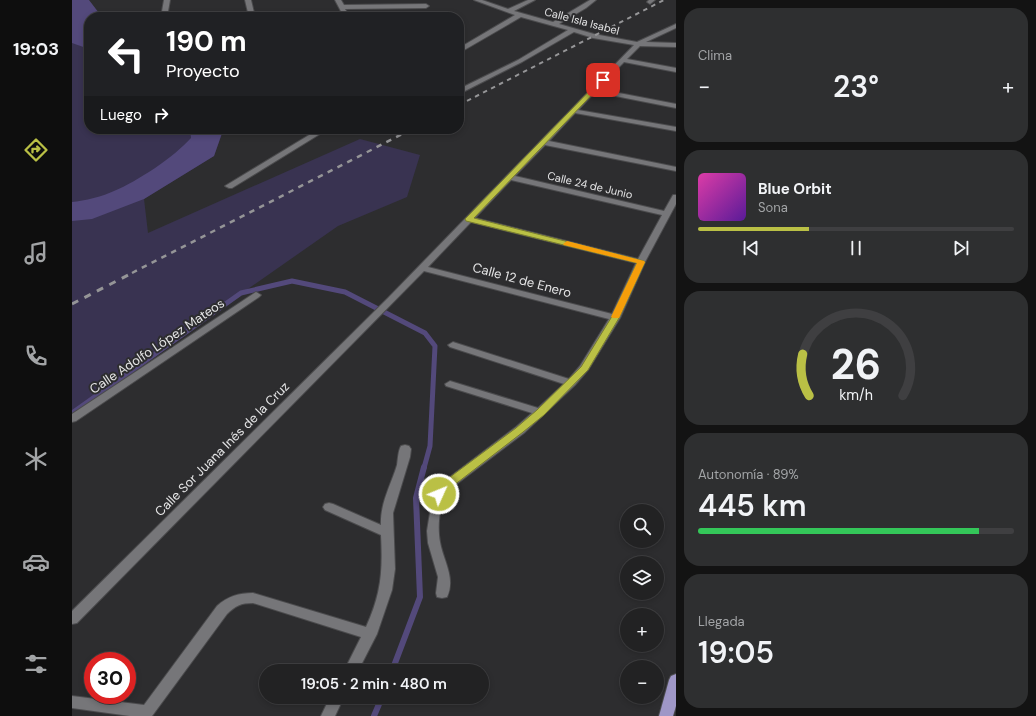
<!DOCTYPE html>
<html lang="es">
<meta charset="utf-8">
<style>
:root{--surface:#222223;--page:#2e2f30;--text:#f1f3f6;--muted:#a2a4a6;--line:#3f3f41;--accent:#bac045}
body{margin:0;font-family:"DM Sans",sans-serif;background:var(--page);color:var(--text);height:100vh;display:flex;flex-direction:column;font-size:15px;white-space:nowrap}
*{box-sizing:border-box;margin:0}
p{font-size:13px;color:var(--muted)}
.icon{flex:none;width:22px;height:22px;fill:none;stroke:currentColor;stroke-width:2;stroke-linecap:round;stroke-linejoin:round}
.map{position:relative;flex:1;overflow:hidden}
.details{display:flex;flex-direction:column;gap:8px;padding:8px;background:#131313;width:360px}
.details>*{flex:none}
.hud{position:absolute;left:12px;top:12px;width:380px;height:122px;border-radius:16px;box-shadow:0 2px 6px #0003,0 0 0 1px var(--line);background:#202124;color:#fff;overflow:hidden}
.buttons{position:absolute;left:548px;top:504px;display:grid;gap:8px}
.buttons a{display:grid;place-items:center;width:44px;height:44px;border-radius:50%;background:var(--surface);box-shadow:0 2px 6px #0003,0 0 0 1px var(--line);font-size:20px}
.speed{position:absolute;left:12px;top:652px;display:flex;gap:8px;font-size:20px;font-weight:700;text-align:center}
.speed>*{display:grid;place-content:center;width:52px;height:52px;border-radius:50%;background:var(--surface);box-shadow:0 2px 6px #0003,0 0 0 1px var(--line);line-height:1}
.speed .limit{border:6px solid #d22;background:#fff;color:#111}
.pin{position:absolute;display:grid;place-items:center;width:34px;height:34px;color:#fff;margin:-17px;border-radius:8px;box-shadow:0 2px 6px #0006}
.me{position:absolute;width:44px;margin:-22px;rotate:46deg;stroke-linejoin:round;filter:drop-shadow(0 0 3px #0008)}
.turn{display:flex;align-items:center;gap:14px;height:84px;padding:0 16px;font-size:18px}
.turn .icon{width:52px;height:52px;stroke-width:2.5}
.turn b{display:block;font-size:28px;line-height:34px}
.then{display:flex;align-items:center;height:38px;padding:0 16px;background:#0003;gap:8px;font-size:15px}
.big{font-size:30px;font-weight:600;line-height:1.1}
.details .card{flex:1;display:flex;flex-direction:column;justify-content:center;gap:6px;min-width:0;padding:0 14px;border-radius:16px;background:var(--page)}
.details .dial{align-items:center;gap:0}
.dial svg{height:104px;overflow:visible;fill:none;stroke:var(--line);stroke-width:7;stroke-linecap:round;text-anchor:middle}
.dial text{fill:var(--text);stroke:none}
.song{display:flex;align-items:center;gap:12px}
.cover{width:48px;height:48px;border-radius:6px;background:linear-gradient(135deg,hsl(320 70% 55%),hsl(270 70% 35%))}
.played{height:4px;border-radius:2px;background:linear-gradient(90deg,var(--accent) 35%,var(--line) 35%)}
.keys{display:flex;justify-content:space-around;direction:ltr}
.heat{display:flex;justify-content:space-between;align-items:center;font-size:22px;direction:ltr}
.charge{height:6px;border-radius:3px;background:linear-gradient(90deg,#34c759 89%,var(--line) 0)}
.trip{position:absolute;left:187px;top:664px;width:230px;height:40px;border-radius:20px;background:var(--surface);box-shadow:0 2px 6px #0003,0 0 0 1px var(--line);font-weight:600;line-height:40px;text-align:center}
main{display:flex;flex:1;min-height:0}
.menu{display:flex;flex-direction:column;width:72px;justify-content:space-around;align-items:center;background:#0e0e0e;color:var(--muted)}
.menu .icon{width:28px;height:28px}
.menu .selected{color:var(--accent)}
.menu b{font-size:18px;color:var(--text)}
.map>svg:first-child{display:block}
.green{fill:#393351}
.water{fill:#53497b}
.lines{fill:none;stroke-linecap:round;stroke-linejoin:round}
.stream-far1{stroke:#53497b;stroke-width:5}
.stream{stroke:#53497b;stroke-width:6}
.minor-casing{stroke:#4b4b4d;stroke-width:2}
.major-casing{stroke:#4b4b4d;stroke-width:2}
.minor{fill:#767679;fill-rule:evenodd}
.major{fill:#9f97c7;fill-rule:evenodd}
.rail-far2{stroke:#959597;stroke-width:2;stroke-dasharray:4.5 4.5;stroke-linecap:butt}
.rail-far1{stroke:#959597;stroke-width:2.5;stroke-dasharray:5.5 5.5;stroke-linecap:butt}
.rail{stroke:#959597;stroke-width:3;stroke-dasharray:7 7;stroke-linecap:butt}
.route{fill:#bac045;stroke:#797d2d}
.slow{fill:#f59e0b}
.labels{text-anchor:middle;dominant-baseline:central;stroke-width:4;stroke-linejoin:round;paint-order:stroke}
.far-street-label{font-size:11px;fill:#e5e5e6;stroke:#2d2d2f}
.street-label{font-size:13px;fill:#e5e5e6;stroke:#2d2d2f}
</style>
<main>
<nav class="menu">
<b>19:03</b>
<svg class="icon selected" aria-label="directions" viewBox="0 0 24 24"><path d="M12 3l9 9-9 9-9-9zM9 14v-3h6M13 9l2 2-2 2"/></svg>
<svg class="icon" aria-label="music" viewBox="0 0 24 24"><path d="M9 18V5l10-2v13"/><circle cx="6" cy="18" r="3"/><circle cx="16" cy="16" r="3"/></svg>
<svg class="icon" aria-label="phone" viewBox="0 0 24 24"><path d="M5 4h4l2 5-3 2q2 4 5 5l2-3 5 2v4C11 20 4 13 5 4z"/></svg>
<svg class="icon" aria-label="climate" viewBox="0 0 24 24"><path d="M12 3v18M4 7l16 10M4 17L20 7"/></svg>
<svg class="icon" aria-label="car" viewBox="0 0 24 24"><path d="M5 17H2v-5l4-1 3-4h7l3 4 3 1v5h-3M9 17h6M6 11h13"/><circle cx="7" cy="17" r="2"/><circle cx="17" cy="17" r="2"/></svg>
<svg class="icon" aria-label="filters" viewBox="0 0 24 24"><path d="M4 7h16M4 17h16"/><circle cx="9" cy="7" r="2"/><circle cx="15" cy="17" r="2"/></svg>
</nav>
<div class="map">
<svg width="604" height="716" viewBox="0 0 604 716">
<rect width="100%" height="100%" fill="#2d2d2f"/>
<!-- green -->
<path class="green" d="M0,43l17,1v85h141l-8,5 -8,22 -70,43 4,34 212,-94 60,16 -13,42 -69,29 -266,186z"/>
<!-- water -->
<path class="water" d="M0,0h17l13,17h-13v32l-17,-6z
M118,129h31l1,4 -8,23 -70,43 -52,20 -20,2v-19c12,-1 32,-6 42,-11 24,-10 60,-34 77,-53z"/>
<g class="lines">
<!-- stream-far1 -->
<path class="stream-far1" d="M0,413l169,-120 51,-12 53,11 80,41 10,13 -5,100 -6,22"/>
<!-- stream -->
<path class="stream" d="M320,671l28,-74 -4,-99 8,-31
M302,716l8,-19"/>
<!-- minor casing -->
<g class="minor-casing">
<path id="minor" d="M92,0h6l-3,17h-6z
M173,0h6l4,17h-6z
M263,0h6l3,5 82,-1 3,2 -3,2 -81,1 5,8h-6z
M402,0h8l26,9 20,-9h7l-21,11 39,11 37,-22h6l-10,8 -27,16 35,10 43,8 39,-18v4l-30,14 30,1v4l-36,-1 -13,13 49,9v4l-52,-10 -26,27 78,15v4l-81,-16 -17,18 98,17v4l-101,-18 -26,28 127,26v4l-131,-26 -30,31 149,35 9,-16h3v9l-31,58 -25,56 -32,52 -13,15 -51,48 -74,56c-11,12 -13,37 -10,53 3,18 16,36 7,55l-5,1 -5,-1 -1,-4 2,-16 -10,-34 -1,-12 6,-37 9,-11 74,-56 16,-14 -86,-27 -1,-2 5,-3 88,27 26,-24 -114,-37 -2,-2 5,-3 3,1 113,36 11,-13 29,-47 -185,-48 -347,352 -5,1v-13l316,-313 246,-253 -41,-7 -19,-6 -52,30 -63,32v-5l59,-29 50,-30 -47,-13 -62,36v-5l56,-33zM439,180l151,35 -24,44 -163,-41zM399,222l165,41 -24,51 -184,-47z
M577,0h6l-5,4 -3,-2z
M247,129h9l-96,59h-3l-4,-2z
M184,292l5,3 -2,2 -183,124 -4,1v-8z
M333,445l4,1 2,3 -1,8 -17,56 2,56 -3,21 -15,44 -19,37h-14l17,-34 -108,-34c-12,0 -18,3 -26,11l-75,102h-22l-58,-8v-12l72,9 73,-99c11,-10 22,-13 36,-13l113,34c15,-33 17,-55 15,-92l-56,-25 -2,-3 2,-3 4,-1 4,1 48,21c-1,-22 10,-40 16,-60 1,-6 1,-14 4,-19z
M258,697h14l-9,19h-14z"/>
</g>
<!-- major casing -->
<g class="major-casing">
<path id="major" d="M604,674v32l-3,10h-14l10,-36 2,-4z"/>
</g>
<!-- minor -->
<use href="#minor" class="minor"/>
<!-- major -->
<use href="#major" class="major"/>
<!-- rail-far2 -->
<path class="rail-far2" d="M387,105l205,-105"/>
<!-- rail-far1 -->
<path class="rail-far1" d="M60,273l280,-144"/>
<!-- rail -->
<path class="rail" d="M0,304l62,-32"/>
</g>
<!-- route -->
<path class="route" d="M529,79l5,1 -132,138 170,43 1,1 -26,56 -31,52 -44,45 -21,17 -74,57 -6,8h-8l-2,-3 9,-11 74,-55 21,-18 44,-43 30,-49 26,-55 -171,-42 -1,-2z"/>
<!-- slow -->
<path class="slow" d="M495,241l77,20 1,1 -26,56h-6l-2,-1 26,-54 -73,-18 -1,-1z"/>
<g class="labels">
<!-- far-street labels -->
<g class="far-street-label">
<text transform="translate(510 21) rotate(15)">Calle Isla Isabel</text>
<text transform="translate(518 185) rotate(13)">Calle 24 de Junio</text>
</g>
<!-- street labels -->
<g class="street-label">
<text transform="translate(450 280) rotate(15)">Calle 12 de Enero</text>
<text transform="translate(85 346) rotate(-34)">Calle Adolfo López Mateos</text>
<text transform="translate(150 449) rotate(-45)">Calle Sor Juana Inés de la Cruz</text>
</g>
</g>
</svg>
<div class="buttons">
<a><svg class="icon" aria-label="search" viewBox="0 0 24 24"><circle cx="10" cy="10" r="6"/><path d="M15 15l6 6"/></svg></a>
<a><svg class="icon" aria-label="layers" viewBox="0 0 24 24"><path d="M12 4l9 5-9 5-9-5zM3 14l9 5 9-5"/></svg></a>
<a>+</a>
<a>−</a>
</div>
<div class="speed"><div class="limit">30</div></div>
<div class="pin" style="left:531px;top:80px;background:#d93025"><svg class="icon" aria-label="arrive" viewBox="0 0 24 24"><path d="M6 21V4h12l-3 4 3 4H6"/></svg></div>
<svg class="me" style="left:367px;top:494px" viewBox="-20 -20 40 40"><circle r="17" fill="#bac045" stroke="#fff" stroke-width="3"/><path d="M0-11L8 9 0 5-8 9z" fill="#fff"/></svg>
<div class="trip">19:05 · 2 min · 480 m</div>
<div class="hud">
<div class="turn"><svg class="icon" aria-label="left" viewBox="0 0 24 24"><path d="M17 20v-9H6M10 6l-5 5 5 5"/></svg><div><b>190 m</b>Proyecto</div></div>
<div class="then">Luego<svg class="icon" aria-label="right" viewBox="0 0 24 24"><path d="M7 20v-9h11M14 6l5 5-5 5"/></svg></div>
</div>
</div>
<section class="details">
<div class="card"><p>Clima</p>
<div class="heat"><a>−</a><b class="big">23°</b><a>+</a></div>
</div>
<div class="card">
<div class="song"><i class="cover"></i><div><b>Blue Orbit</b><p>Sona</p></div></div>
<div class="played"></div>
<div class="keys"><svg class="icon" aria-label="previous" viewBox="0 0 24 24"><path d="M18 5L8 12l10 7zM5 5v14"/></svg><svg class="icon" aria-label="pause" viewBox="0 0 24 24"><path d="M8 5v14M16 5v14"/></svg><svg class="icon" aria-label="next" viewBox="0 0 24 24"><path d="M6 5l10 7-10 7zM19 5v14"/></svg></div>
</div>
<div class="card dial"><svg viewBox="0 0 100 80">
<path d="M14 69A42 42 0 1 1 86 69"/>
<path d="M14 69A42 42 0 0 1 9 37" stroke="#bac045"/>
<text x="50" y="56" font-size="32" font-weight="700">26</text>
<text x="50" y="72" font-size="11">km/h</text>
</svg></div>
<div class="card"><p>Autonomía · 89%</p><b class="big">445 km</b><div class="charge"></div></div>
<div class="card"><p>Llegada</p><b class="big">19:05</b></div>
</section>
</main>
